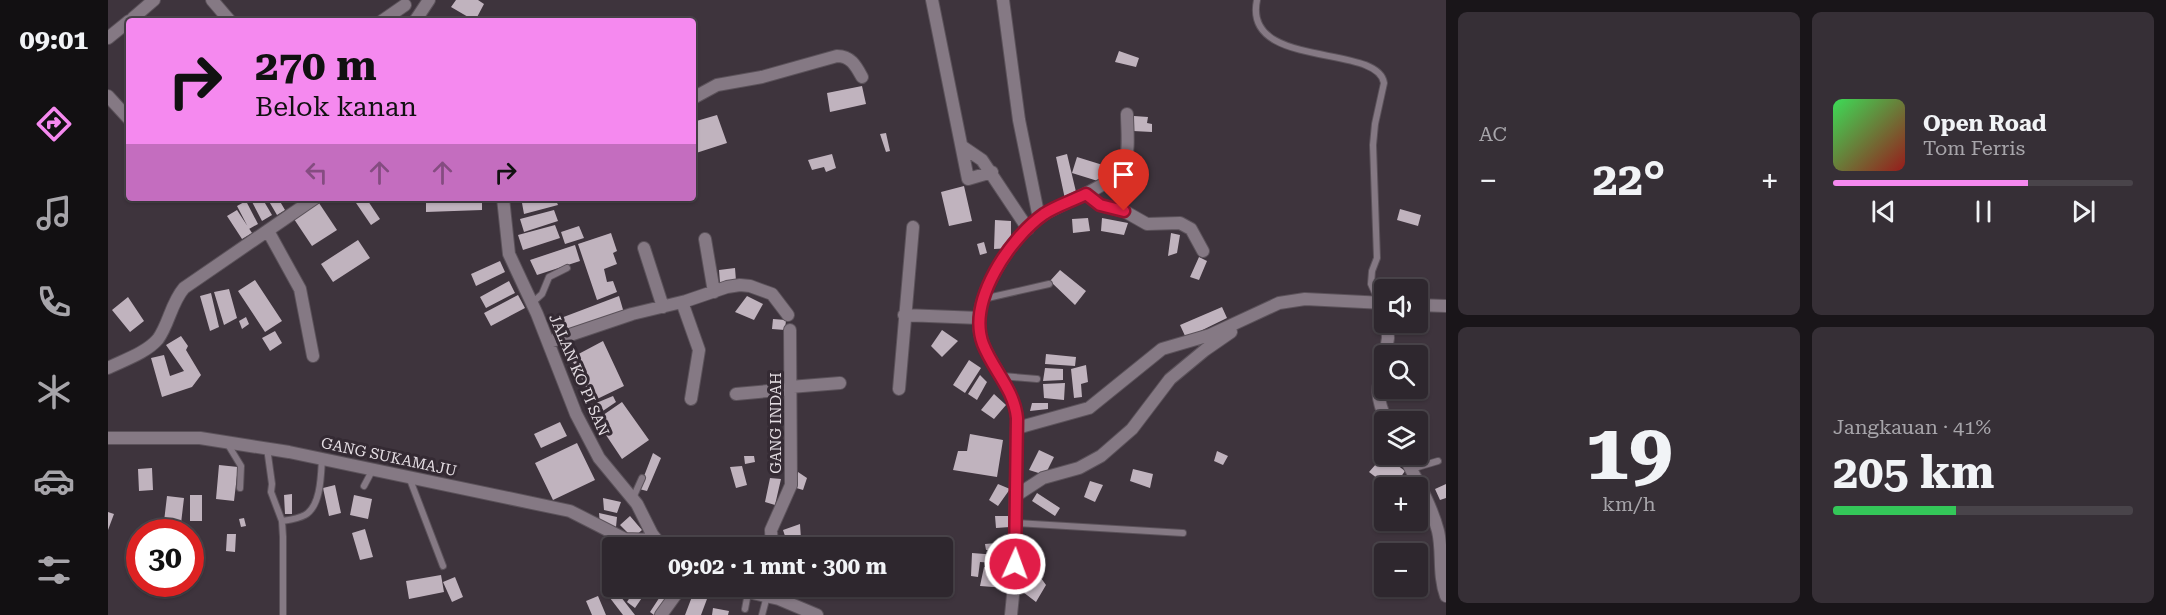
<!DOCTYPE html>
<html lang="id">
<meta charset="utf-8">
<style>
:root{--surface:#2e272e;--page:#362f36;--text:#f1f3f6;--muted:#a7a5aa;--line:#49444a;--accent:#f589ef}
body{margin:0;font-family:"Roboto Serif",serif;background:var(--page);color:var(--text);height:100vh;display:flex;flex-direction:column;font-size:22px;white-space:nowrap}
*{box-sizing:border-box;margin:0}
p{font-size:20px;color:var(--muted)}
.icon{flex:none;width:33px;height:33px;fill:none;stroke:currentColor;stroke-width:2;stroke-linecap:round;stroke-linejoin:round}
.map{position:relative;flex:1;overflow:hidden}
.panel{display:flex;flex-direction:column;gap:12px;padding:12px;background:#191519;width:720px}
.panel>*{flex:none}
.hud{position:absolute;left:18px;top:18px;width:570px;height:183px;border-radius:6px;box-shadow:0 2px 4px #0004,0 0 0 2px var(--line);background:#f589ef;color:#111;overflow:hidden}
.controls{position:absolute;left:1266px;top:279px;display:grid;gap:12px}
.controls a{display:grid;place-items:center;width:54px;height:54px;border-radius:6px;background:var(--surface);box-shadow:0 2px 4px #0004,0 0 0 2px var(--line);font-size:30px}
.speed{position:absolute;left:18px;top:519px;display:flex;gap:12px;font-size:30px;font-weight:700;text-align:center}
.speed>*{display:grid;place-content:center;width:78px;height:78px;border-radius:50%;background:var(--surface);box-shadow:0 2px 4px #0004,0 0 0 2px var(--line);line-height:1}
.speed .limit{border:9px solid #d22;background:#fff;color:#111}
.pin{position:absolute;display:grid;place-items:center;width:51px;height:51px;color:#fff;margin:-62px -26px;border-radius:50% 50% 50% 0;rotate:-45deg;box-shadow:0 0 6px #0007}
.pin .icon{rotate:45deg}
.me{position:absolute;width:66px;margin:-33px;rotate:2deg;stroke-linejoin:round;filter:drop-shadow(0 0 4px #0008)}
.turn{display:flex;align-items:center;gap:21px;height:126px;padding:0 30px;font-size:27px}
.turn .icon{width:78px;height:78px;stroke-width:2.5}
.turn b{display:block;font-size:42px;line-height:51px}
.lanes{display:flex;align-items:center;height:57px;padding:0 30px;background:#0003;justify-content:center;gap:30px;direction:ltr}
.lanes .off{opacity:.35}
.big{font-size:45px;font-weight:700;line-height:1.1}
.panel .card{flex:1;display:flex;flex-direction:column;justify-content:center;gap:9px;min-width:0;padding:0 21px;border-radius:9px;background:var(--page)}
.panel .dial{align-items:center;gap:0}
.dial b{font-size:78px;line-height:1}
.song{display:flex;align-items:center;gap:18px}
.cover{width:72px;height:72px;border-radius:9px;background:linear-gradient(135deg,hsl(130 70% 55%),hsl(0 70% 35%))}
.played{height:6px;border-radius:3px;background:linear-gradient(90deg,var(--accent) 65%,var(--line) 65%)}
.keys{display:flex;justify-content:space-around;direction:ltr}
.heat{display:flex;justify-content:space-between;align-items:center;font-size:33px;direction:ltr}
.charge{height:9px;border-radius:4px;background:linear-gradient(90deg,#34c759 41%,var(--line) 0)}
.panel .tiles{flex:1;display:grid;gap:12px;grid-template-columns:repeat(2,1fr)}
.trip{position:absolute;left:494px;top:537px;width:351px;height:60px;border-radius:6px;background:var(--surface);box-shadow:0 2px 4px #0004,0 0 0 2px var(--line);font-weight:700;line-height:60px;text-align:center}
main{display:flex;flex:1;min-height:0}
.menu{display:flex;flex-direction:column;width:108px;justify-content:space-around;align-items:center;background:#121012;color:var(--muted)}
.menu .icon{width:42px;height:42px}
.menu .on{color:var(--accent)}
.menu b{font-size:27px;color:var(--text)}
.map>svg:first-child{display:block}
.building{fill:#c0b3be}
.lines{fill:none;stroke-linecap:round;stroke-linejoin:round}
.service-casing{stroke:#5b525a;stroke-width:8}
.minor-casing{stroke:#5b525a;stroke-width:14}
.service{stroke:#857984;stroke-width:6}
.minor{stroke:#857984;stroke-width:12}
.route-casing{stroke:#92132f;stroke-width:15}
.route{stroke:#e11d48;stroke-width:10}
.labels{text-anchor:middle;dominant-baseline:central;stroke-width:6;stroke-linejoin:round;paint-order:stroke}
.street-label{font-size:15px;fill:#e5dee4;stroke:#342a33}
</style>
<main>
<nav class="menu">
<b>09:01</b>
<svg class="icon on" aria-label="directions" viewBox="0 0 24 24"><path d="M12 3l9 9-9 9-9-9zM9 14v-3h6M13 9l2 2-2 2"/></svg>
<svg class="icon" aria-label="music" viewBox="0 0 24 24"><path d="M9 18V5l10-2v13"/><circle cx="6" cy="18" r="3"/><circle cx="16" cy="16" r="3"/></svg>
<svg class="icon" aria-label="phone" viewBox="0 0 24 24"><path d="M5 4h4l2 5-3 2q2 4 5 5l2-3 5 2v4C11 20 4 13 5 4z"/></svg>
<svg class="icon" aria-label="climate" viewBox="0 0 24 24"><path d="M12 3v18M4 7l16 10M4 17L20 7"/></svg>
<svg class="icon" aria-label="car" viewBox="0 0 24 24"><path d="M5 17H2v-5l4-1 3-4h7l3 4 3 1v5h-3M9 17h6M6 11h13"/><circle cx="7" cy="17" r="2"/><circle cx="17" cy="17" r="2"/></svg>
<svg class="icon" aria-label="filters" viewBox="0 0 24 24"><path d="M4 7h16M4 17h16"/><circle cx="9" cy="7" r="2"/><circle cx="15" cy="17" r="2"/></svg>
</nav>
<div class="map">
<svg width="1338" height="615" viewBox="0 0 1338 615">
<rect width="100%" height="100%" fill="#3e343d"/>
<!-- building -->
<path class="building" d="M348,0h22l6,4 -9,17 -24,-14z
M1011,51l20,7 -3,9 -21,-5z
M754,86l4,18 -36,8 -3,-19z
M609,115l10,28 -34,11v-32z
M1026,116l14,1 -1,6 5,1v8l-19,-1z
M778,133l4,18 -4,1 -6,-18z
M724,154l4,14 -10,4 -2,-5 -12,3 -4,-10z
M959,154l10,42 -12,3 -9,-42z
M969,157l29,9 -5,16 -29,-9z
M856,186l8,35 -23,5 -8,-34z
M142,198h12l10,17 -10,6z
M159,198h11l7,12 -8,5z
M250,198h8l14,21 -9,6 -17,-25z
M318,198h56v12l-56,2z
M438,198h9l3,7 -34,9 -2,-11z
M138,201l12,23 -9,5 -12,-23z
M211,203l18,27 -25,16 -18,-27z
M1292,209l21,6 -3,11 -21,-6z
M129,210l15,23 -10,6 -15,-23z
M446,210l4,11 -34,11 -4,-13z
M980,218l2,13 -17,2 -1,-14z
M994,218l26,5 -4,12 -23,-4z
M887,220l16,1v27l-17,1z
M447,225l5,13 -37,12 -5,-15z
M471,226l5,12 -19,6 -4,-12z
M503,233l6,18 -4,2 4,11 -13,5 3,13 6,-1 4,11 -20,8 -19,-56z
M1063,233l9,2 -3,18 -9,3z
M250,240l12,18 -37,24 -12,-18z
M876,242l3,11 -7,2 -3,-11z
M467,245l5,16 -43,14 -7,-15z
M1091,257l8,4 -8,19 -9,-3z
M392,261l5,11 -29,14 -5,-12z
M627,268l1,13 -16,2 -1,-13z
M952,270l26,21 -11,14 -25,-24z
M147,280l27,41 -17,11 -27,-41z
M401,281l6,12 -29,15 -6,-11z
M121,289l8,29 -13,7 -10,-33z
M103,293l8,34 -9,4 -10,-35z
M410,295l7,13 -34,18 -7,-13z
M511,296l5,17 -65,24 -6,-16z
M639,296l16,8 -9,16 -19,-8z
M20,297l16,24 -14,11 -18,-22z
M1114,307l5,11 -41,20 -6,-13z
M138,317l3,7 -7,5 -3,-8z
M665,319l13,1 -1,10 -13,-1z
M834,330l16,11 -16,16 -11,-11z
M167,331l7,12 -12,8 -8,-13z
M73,336l7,10 -2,4 15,25 -9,12 -30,10 -11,-39 13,-3 6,21 14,-5 -18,-26z
M495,341l21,45 -31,15 -22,-43z
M938,354l30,3 -1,9 -30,-2z
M861,360l12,8 -16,25 -12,-8z
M978,365l2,17 -7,2 1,13 -8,1 -3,-29z
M937,368l18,1v11l-20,1z
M872,375l7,7 -10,18 -9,-6z
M957,383l-1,17 -20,-2 -1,-14z
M886,394l12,11 -12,14 -13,-9z
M505,396l3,6 -22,15 -5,-11z
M514,402l27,38 -27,19 -26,-39z
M924,403h16v6l-18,2z
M452,422l7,14 -26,12 -7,-14z
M1310,427l7,9 -7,7z
M862,434l33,6 -6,37 -44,-7 5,-19h9z
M469,443l18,37 -42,20 -18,-37z
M931,450l15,7 -9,18 -16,-5z
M1109,451l11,5 -5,9 -9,-4z
M545,453l8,5 -14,33 -8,-2z
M1276,455l21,16 -12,17h-3l-21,-16z
M636,456h10l1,6 -10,2z
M111,465l19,2 -4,34 -18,-2z
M634,466l5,19 -11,3 -6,-21z
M44,468l1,22 -14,1 -1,-22z
M1025,469l20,5 -3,14 -20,-7z
M690,472l9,6 -4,12 -10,-3z
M662,478l11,1 -6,26 -10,-3z
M982,481l13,4 -8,17 -11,-5z
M890,484l12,5 -12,17 -9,-6z
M1338,484v14l-6,2 -5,-11z
M227,485l6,28 -12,3 -6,-28z
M929,493l23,15 -5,8 -23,-15z
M184,494v20h-7l-1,-19z
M82,495h12v26h-12z
M246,495l18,4 -4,20 -18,-4z
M59,496l17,2 -4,34 -17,-2z
M495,498l18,4 -4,11 -13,-3z
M0,512l6,2 -6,16z
M491,513l18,4 -1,10 -16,-3z
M522,516l12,14 -9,8 -13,-13z
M887,516h13l2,11 -14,1z
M136,518l2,8 -5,1 -2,-8z
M692,524l1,15 -14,3 -4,-12z
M257,529l8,28 -13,3 -8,-27z
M119,534h9l-1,18 -9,-1z
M592,540l6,4 -4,4h-11z
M901,542v8h-23l-1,-6z
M864,553l38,3 -1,8 -29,-2 -2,15 -7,-1z
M922,564l13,7 -2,7 5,7 -10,17 -13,-10 9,-16 -7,-4z
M876,567l25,3 -2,18 -27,-2z
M333,575l3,17 -35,7 -3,-18z
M347,577l8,20 -11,5 -9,-20z
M529,586h13l-15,22 -8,-6z
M559,586h11l-19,29h-5l-4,-3z
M675,586h17l-3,12 -15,-3z
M509,592l18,23h-12l-13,-17z
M585,594l14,5 -6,16h-16z
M490,596l8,19h-14l-6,-14z
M605,608l16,3 -1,4h-16z"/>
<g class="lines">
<!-- service casing -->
<g class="service-casing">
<path id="service" d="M1149,0c-15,70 121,43 127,83l-9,41 -2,21 4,113 -5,13 -1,13 8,18
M875,299l66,-15
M424,303l10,-9 7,-17 18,-9
M894,376l35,3
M119,443l14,23 -1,22
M159,448l5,36 -1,8 11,29 1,16v78
M1303,469l27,-8
M301,477l34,89
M256,486l9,-17
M525,498l9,-20
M174,521c7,-1 16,-2 23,-6 16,-9 16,-40 17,-57
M908,523l167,10
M637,609l3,-16
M654,615l5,-19"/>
</g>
<!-- minor casing -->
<g class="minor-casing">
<path id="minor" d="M104,0l18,21
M824,0l36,179 24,-7
M895,0l16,120 20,98
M25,18l21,-18
M274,21l23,-16
M307,21l14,-21
M0,38l21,-17
M0,96l21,23
M585,98l24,-13 45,-8 75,-21c14,0 19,10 25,21
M855,147l19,13 46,69
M978,194l14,11 24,6 23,13 33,-1 11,6 12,22
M395,198l6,56 28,60 39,100 23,44 38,46 15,30 11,14
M160,231l32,58 13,67
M597,239l9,53
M536,248l19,59
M574,302l17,48 -8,49
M1310,305l28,1
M796,315l75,3
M441,342l83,-28 54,-13 41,-14 13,-2 10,1 22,8 16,21
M1277,356l3,-18 -1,-16
M1276,358c-6,28 -10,36 3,64
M0,368c16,-8 38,-15 50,-29 11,-15 13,-36 26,-51l131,-90
M682,387l50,-4
M791,389l14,-162
M628,394l54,-5
M909,428l72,-20 73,-59 48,-14 69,-32 26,-4 79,4
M0,438h92l89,14 281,59 55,28 31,1
M1295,454c13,25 28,50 35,77 5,21 0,43 8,65
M909,495l26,-17 36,-10 22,-12 31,-27 38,-50 35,-29 26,-18
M664,548l-1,-18 20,-45 -1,-155
M614,586l57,13 38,16
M553,615l21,-29
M903,615l3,-30 3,-167c-4,-37 -39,-62 -38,-96 1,-36 37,-92 69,-110 19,-11 67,-27 76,-48 6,-14 3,-35 3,-50"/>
</g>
<!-- service -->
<use href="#service" class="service"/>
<!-- minor -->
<use href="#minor" class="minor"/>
</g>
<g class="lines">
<!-- route casing -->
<g class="route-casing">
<path id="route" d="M907,564l2,-146c-3,-29 -24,-48 -34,-74 -16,-43 27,-106 61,-130 12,-8 28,-13 42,-20l14,11 24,6"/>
</g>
<!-- route -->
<use href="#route" class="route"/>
</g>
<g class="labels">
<!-- street labels -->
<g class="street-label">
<text transform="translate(471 375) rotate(67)">JALAN KO PI SAN</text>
<text transform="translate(668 423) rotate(-90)">GANG INDAH</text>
<text transform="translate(281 457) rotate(12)">GANG SUKAMAJU</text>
</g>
</g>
</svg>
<div class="controls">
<a><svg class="icon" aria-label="sound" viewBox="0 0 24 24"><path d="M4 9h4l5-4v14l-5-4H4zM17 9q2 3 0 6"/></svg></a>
<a><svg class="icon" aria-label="search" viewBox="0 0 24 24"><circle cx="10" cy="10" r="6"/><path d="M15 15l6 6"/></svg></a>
<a><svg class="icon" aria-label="layers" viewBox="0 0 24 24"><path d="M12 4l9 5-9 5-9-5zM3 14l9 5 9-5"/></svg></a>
<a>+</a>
<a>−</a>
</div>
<div class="speed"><div class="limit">30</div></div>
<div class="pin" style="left:1016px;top:211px;background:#d93025"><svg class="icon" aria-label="arrive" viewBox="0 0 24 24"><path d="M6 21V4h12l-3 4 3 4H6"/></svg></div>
<svg class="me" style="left:907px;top:564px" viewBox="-20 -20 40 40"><circle r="17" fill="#e11d48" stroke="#fff" stroke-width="3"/><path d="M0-11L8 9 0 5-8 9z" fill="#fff"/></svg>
<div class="trip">09:02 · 1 mnt · 300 m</div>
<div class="hud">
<div class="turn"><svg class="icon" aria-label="right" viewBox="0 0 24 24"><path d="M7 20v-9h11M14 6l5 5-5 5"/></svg><div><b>270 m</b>Belok kanan</div></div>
<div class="lanes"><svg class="icon off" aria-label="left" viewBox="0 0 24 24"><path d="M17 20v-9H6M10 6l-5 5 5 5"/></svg><svg class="icon off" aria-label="ahead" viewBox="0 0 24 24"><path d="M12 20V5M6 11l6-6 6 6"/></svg><svg class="icon off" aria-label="ahead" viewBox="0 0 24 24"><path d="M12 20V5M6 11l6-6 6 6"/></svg><svg class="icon" aria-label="right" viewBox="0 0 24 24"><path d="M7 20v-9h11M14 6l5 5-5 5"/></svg></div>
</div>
</div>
<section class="panel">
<div class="tiles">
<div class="card"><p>AC</p>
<div class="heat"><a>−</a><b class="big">22°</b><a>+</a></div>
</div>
<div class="card">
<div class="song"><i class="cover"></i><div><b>Open Road</b><p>Tom Ferris</p></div></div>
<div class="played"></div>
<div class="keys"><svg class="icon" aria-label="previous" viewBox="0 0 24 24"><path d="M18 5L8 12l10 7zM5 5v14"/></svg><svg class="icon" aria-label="pause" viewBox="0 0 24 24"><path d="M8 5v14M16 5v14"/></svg><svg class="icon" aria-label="next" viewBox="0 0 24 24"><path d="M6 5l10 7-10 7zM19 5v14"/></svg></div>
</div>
<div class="card dial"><b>19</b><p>km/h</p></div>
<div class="card"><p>Jangkauan · 41%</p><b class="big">205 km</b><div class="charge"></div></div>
</div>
</section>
</main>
